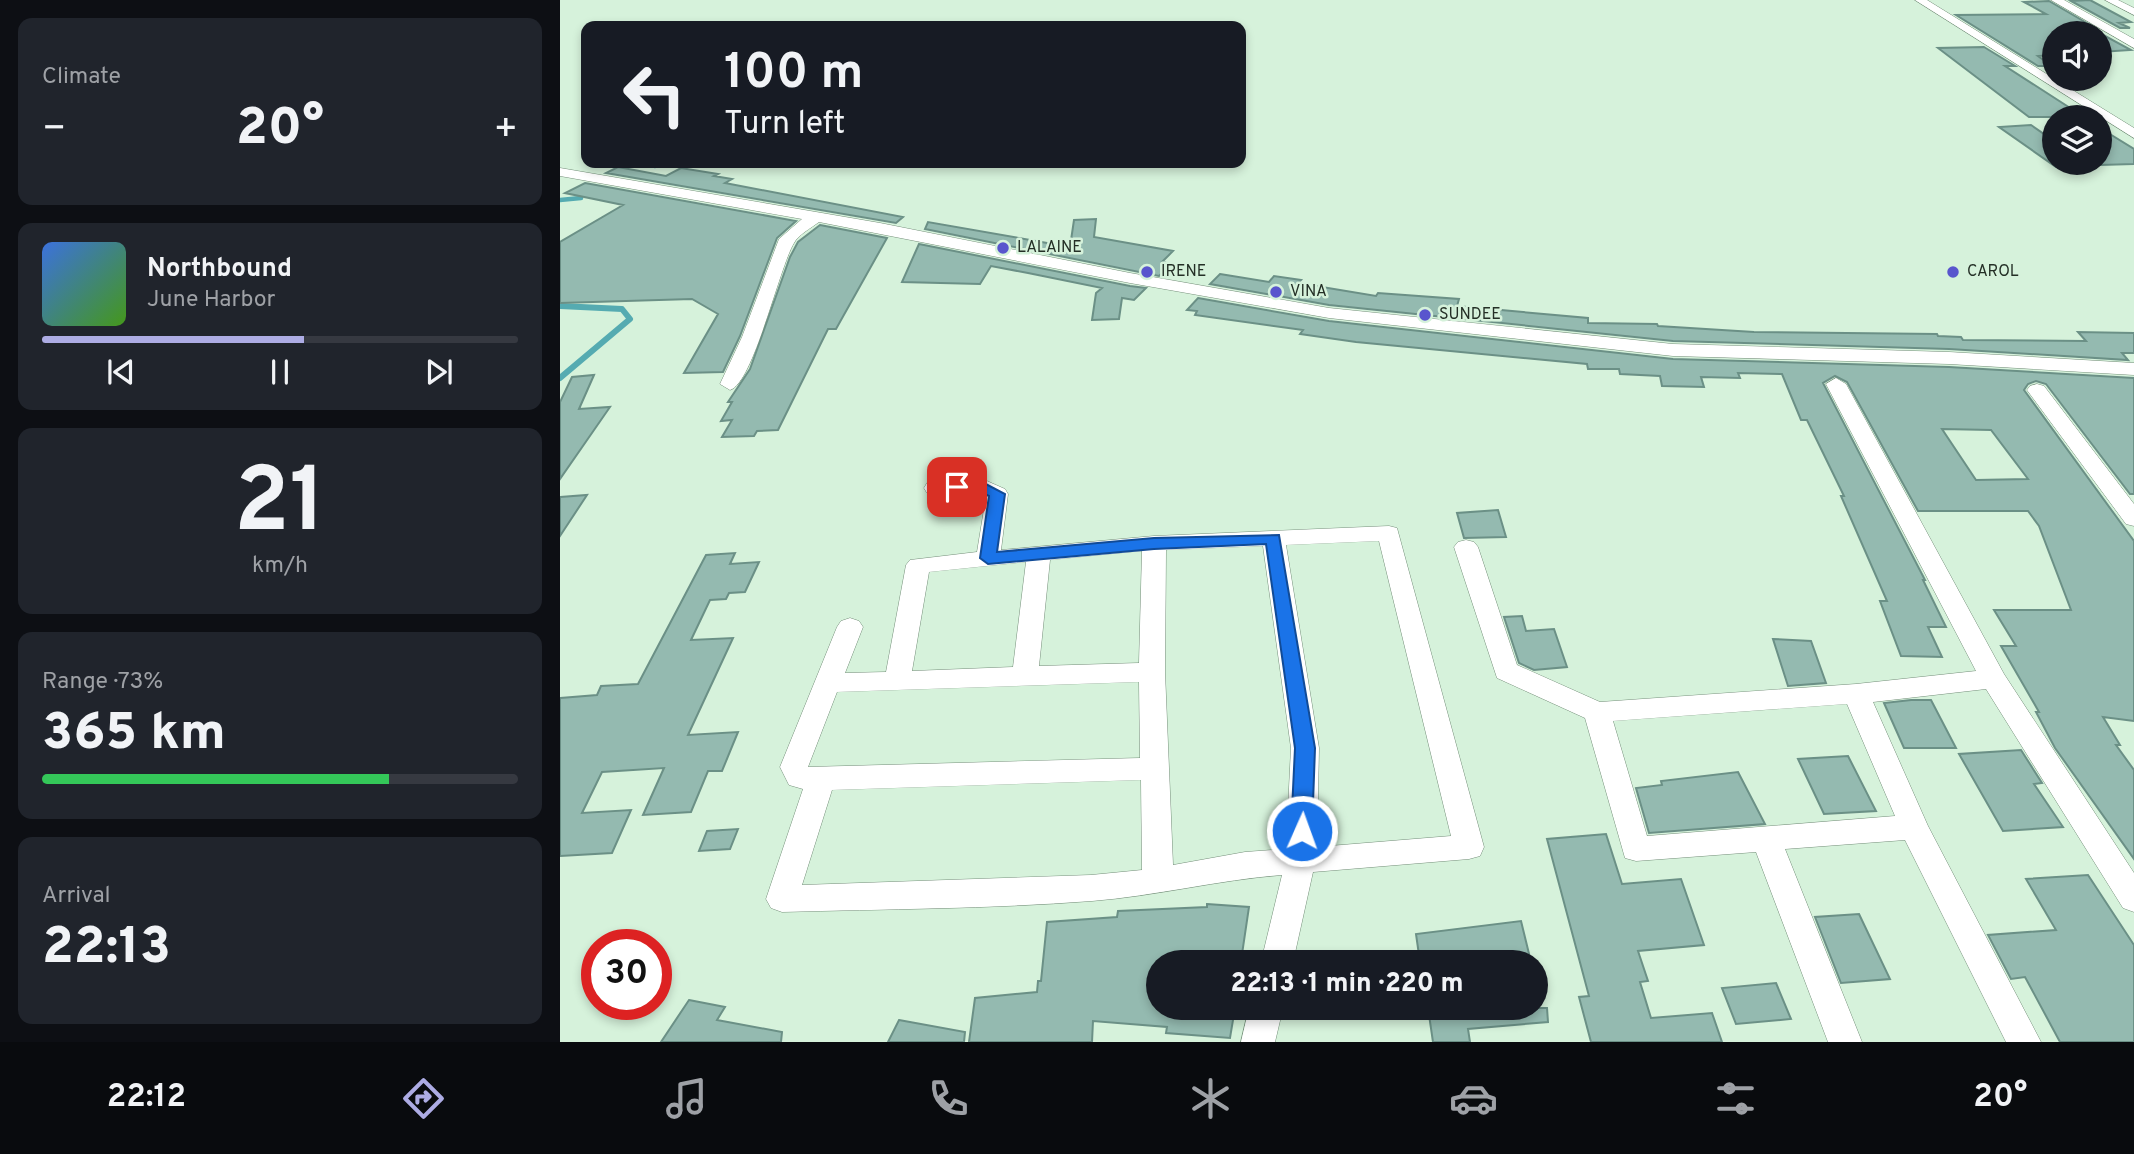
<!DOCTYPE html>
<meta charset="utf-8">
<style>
:root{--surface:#171b24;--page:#20242c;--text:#f1f3f6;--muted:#9ea1a6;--line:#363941;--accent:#adace4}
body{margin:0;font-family:Overpass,sans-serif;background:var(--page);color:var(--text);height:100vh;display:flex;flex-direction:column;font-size:26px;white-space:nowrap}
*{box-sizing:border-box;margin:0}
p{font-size:23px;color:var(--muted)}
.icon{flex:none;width:38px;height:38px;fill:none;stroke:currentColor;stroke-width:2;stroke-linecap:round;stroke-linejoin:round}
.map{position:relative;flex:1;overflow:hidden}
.panel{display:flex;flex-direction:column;gap:18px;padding:18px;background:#0d0f14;width:560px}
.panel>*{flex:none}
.banner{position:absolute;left:21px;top:21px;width:665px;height:147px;border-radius:14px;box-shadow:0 4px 10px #0003;background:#171b24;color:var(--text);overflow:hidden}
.fabs{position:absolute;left:1482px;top:21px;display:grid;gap:14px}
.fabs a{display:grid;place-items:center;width:70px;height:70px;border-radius:50%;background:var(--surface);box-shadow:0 4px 10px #0003;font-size:35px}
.speed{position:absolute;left:21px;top:929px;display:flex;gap:14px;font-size:35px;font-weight:700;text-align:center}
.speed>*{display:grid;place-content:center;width:91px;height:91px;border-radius:50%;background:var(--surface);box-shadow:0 4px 10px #0003;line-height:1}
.speed .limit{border:10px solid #d22;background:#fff;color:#111}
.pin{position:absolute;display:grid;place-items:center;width:60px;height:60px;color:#fff;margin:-30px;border-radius:14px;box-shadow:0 4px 10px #0006}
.me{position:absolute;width:77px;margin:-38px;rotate:2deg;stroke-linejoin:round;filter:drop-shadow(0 0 5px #0008)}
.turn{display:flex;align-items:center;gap:24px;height:147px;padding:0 28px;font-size:32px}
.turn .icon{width:91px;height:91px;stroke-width:2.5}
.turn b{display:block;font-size:49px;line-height:60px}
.big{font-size:52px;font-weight:800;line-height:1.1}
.panel .tile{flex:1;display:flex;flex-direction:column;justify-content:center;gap:10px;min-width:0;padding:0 24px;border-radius:14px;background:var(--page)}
.panel .dial{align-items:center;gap:0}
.dial b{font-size:91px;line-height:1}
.song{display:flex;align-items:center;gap:21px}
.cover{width:84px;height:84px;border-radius:10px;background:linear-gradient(135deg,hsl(220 70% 55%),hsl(100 70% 35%))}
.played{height:7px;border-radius:4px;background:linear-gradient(90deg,var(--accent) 55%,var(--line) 55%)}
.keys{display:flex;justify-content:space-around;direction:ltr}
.heat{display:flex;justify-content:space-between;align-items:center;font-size:38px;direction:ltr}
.charge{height:10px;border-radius:5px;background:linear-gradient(90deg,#34c759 73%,var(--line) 0)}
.trip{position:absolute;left:586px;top:950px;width:402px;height:70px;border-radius:35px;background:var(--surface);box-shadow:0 4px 10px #0003;font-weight:800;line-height:70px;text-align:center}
.dock{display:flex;height:112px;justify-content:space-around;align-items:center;background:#090b0e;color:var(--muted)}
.dock .icon{width:49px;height:49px}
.dock .active{color:var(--accent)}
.dock b{font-size:32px;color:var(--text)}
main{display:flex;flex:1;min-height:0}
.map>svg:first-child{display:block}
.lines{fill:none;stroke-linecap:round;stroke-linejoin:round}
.stream-far1{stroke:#55abb1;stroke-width:4.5}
.stream{stroke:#55abb1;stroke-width:6}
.building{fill:#94bab0;stroke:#6b9086;stroke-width:2;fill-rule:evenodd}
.street-casing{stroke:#758f7a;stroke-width:1}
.street{fill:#fff;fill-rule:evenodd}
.route{fill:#1a73e8;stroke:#114b97;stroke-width:2}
.poi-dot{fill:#5955cd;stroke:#d6f2db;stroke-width:2.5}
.labels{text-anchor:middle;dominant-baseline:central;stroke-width:5;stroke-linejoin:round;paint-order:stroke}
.far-poi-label{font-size:16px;fill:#242f26;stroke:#d6f2db;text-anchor:start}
</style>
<main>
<section class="panel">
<div class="tile"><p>Climate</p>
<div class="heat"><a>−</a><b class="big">20°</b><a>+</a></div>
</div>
<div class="tile">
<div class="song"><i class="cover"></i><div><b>Northbound</b><p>June Harbor</p></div></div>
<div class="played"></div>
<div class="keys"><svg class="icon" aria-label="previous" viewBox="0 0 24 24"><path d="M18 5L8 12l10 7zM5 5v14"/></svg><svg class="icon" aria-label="pause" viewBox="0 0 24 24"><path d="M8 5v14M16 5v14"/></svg><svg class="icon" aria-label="next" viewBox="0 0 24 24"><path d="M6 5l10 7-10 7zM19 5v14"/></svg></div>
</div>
<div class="tile dial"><b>21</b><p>km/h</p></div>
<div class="tile"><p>Range · 73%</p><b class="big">365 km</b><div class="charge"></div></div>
<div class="tile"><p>Arrival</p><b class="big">22:13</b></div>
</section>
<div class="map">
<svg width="1574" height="1042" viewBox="0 0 1574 1042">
<rect width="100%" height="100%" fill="#d6f2db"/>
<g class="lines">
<!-- stream-far1 -->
<path class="stream-far1" d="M95,166l7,-3
M0,200l21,-2"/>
<!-- stream -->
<path class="stream" d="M0,306l62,3 8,10 -70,59"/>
</g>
<!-- building -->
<path class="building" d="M1530,0l41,22 -12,1 11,5h-10l-49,-27z
M1489,1l48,28 -3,1 37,20 -31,2v-19h-46v22l-16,1 14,10h-14l-82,-51 90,-1 -22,-12z
M1424,47l31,19h-10l79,51h-55l-91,-69z
M1471,125l23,16v22h34l5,3 -37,1 -57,-40z
M1540,128l34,21v15l-34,1z
M58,167l48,9 15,-8 37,6 -4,2 18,3 -7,4 178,34 -7,6 -290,-50z
M25,183l211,38 -19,17 -37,98 -17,36 -39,1 34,-59 -26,-15 -132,4v-61l63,-37 -58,-12z
M536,219l-2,18 79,14 -11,11 10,2 -13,12 -234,-47 3,-7 142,25 4,-27z
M260,225l67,13 -51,91h-8l-50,101 -21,1 -3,5 -32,1 10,-17 -11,1 11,-19h-4l22,-33 40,-112 8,-15z
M359,244l211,42 16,2 -12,12 -12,-2 -3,21 -27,1 4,-27 6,-5 -74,-15 -37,-7 -11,18 -78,-2z
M660,274l49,8 5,-6 27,4 -3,3 78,13 2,-3 81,6 -2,7 131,12v5l69,1 1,2 96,6 183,2 1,2 23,1 2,3 123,1 -8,-9 56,1v20h-12l6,7 -179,-11 -276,-8 -344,-36 -119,-21z
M638,298l131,23 344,38 276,8 185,11v116h-4l-84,-110 -10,-3 -8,3 -4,6 110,151v180l-31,-4 17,28h-4l18,25v89l-79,-111 -19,-36h3l-38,-66h15l-22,-36h77l-32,-84 -11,-15h-110l-71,-129 -12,-6 -12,7 102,197h-2l23,47h-18l14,30 -41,-1 -21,-55h7l-46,-105h3l-37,-76h-6l-19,-46 -44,-1 2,5 -39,-1 3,10 -42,-1 -2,-10 -40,-2 -1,-5h-31l-1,-5 -231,-22 -56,-8 3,-4 -108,-15 2,-4 -10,-1zM1382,429l49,1 37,49 -52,1z
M34,375l-15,34 31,-2 -50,72v-77l12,-25z
M27,495l-27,41v-39z
M938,510l8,27 -42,1 -7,-25z
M175,553l-5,11 29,-2 -14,30 -16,1 -3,6 -16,1 -19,40 42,-2 -45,97 50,-3 -16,39h-14l-17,41 -48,3 21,-47 -62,4 -20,41 49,-3 -19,43 -52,3v-158l37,-3 4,-9 37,-2 68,-129z
M962,616l4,15 28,-2 13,38 -33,3 -15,-7 -15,-46z
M1213,639l38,2 15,42 -38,3z
M1351,700h20l25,48h-52l-20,-45z
M1461,750l21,33 -8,1 29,43 -60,4 -44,-77z
M1288,756l28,55 -52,3 -26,-55z
M1178,772l27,52 -116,9 -13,-45 26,-3 -1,-4z
M178,829l-8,20 -31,2 8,-20z
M1046,834l16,50 59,-5 23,66 -66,6 10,30 -8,1 11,36 61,-5 10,29h-131l-12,-45 10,-1 -42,-157z
M1528,875l46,70v97h-74l-35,-65 -14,2 -23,-44 68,-5 -30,-51z
M647,904l42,3 -8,54 -64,-5 -2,6h-17v46h77l-5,30 -64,-5 1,-6 -74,-6 -1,21h-123l6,-44 62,-6 1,-11h3l6,-59 70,-5 1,-6 89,-4z
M1299,914l31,65 -49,4 -26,-66z
M961,921l10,41h-111l-4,-28z
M1216,983l15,36 -55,5 -14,-36z
M129,1000l36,7 -8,13 65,12 -1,10h-120z
M868,1008h119l1,14 -80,7 2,13h-37z
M339,1020l66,12 -1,10h-76z"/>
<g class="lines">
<!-- street casing -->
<g class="street-casing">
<path id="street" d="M1355,0h12l207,128v10z
M1491,0h13l70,39v9z
M1545,0h13l16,8v7z
M0,168l320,55 250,50 199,35 344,36 276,8 185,11v12l-185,-11 -276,-8 -344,-38 -199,-35 -311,-61c-8,6 -21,13 -25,21 -15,25 -41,141 -64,147l-10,-6 22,-47 37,-98 23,-20 -242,-43z
M1276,378l10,6 158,290 130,199v39l-11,-4 -137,-219 -113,13 55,124 113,216h-35l-101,-202 -120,9 77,193h-34l-72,-190 -120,9 -11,-3 -40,-140 -88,-40 -43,-131 4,-5 8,-2 8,2 4,5 39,118 83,37 256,-18 120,-13 -150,-287zM1287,704l48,112 -248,20 -34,-115z
M1477,384l7,2 90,118v22l-8,-2 -99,-134 3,-4z
M420,478l25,11 3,5 -7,56 153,-14 235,-10 8,2 87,319 -4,9 -11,3 -156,13 -20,90h-32l21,-87c-64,5 -126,21 -190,26 -103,8 -207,8 -310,11l-11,-4 -5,-9 37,-110 -14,-4 -9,-18 57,-140 4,-6 9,-3 9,3 4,6 -18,46 41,-1 20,-107 4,-5 67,-8 9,-55c-19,-10 -39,1 -59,-4l-3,-5 3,-5zM819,541l72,295 -134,11 2,-99 -33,-203zM703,546l28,202 -5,101 -41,3 -72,13 -8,-193 1,-122zM582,551l-3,112 -100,3 11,-106zM466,562l-13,105 -101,4 17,-99zM579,682l1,76 -332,9 29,-75zM581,780l1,90 -51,5 -289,10 30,-95z
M689,1008h34l-8,34h-34z"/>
</g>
<!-- street -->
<use href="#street" class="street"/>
</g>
<!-- route -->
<path class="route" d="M420,481l25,13 -8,58 157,-14 125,-3 36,213 -3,83 -3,6 -7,3 -8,-3 -3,-6 4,-83 -29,-204 -112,5 -166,15 -8,-6 9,-62c-15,-8 -30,-1 -39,-9l7,-5z"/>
<!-- markers -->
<g class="poi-dot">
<circle cx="443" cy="248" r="7"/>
<circle cx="587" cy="272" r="7"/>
<circle cx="1393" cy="272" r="7"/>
<circle cx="716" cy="292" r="7"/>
<circle cx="865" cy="315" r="7"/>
</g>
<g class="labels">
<!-- far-poi labels -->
<g class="far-poi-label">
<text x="457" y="248">LALAINE</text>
<text x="601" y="272">IRENE</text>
<text x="1407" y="272">CAROL</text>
<text x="730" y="292">VINA</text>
<text x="879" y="315">SUNDEE</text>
</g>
</g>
</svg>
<div class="fabs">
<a><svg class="icon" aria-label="sound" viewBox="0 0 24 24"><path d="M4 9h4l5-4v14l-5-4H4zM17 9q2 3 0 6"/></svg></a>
<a><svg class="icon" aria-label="layers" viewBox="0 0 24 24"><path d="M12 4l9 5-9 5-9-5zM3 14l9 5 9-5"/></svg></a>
</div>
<div class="speed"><div class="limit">30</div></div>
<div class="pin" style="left:397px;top:487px;background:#d93025"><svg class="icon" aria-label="arrive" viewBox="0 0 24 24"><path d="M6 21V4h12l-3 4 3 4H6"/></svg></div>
<svg class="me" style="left:742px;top:831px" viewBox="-20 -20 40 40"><circle r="17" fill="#1a73e8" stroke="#fff" stroke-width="3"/><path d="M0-11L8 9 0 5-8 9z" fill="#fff"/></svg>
<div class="trip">22:13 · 1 min · 220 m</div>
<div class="banner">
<div class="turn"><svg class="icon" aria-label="left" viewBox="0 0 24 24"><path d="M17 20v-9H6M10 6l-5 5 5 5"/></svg><div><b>100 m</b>Turn left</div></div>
</div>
</div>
</main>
<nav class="dock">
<b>22:12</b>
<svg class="icon active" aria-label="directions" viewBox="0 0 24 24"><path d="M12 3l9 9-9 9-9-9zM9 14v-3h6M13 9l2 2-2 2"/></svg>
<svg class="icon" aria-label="music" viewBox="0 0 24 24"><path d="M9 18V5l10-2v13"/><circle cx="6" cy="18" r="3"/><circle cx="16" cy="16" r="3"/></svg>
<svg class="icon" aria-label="phone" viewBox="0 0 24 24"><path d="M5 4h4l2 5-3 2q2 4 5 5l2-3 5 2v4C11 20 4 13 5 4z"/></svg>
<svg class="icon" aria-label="climate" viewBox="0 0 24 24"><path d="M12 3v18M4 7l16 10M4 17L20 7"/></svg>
<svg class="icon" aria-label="car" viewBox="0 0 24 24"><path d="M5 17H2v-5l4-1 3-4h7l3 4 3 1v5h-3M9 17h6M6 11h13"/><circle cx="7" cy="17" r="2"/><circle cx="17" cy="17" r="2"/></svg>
<svg class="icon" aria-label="filters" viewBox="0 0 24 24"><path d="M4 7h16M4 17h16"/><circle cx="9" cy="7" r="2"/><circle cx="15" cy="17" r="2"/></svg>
<b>20°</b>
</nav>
